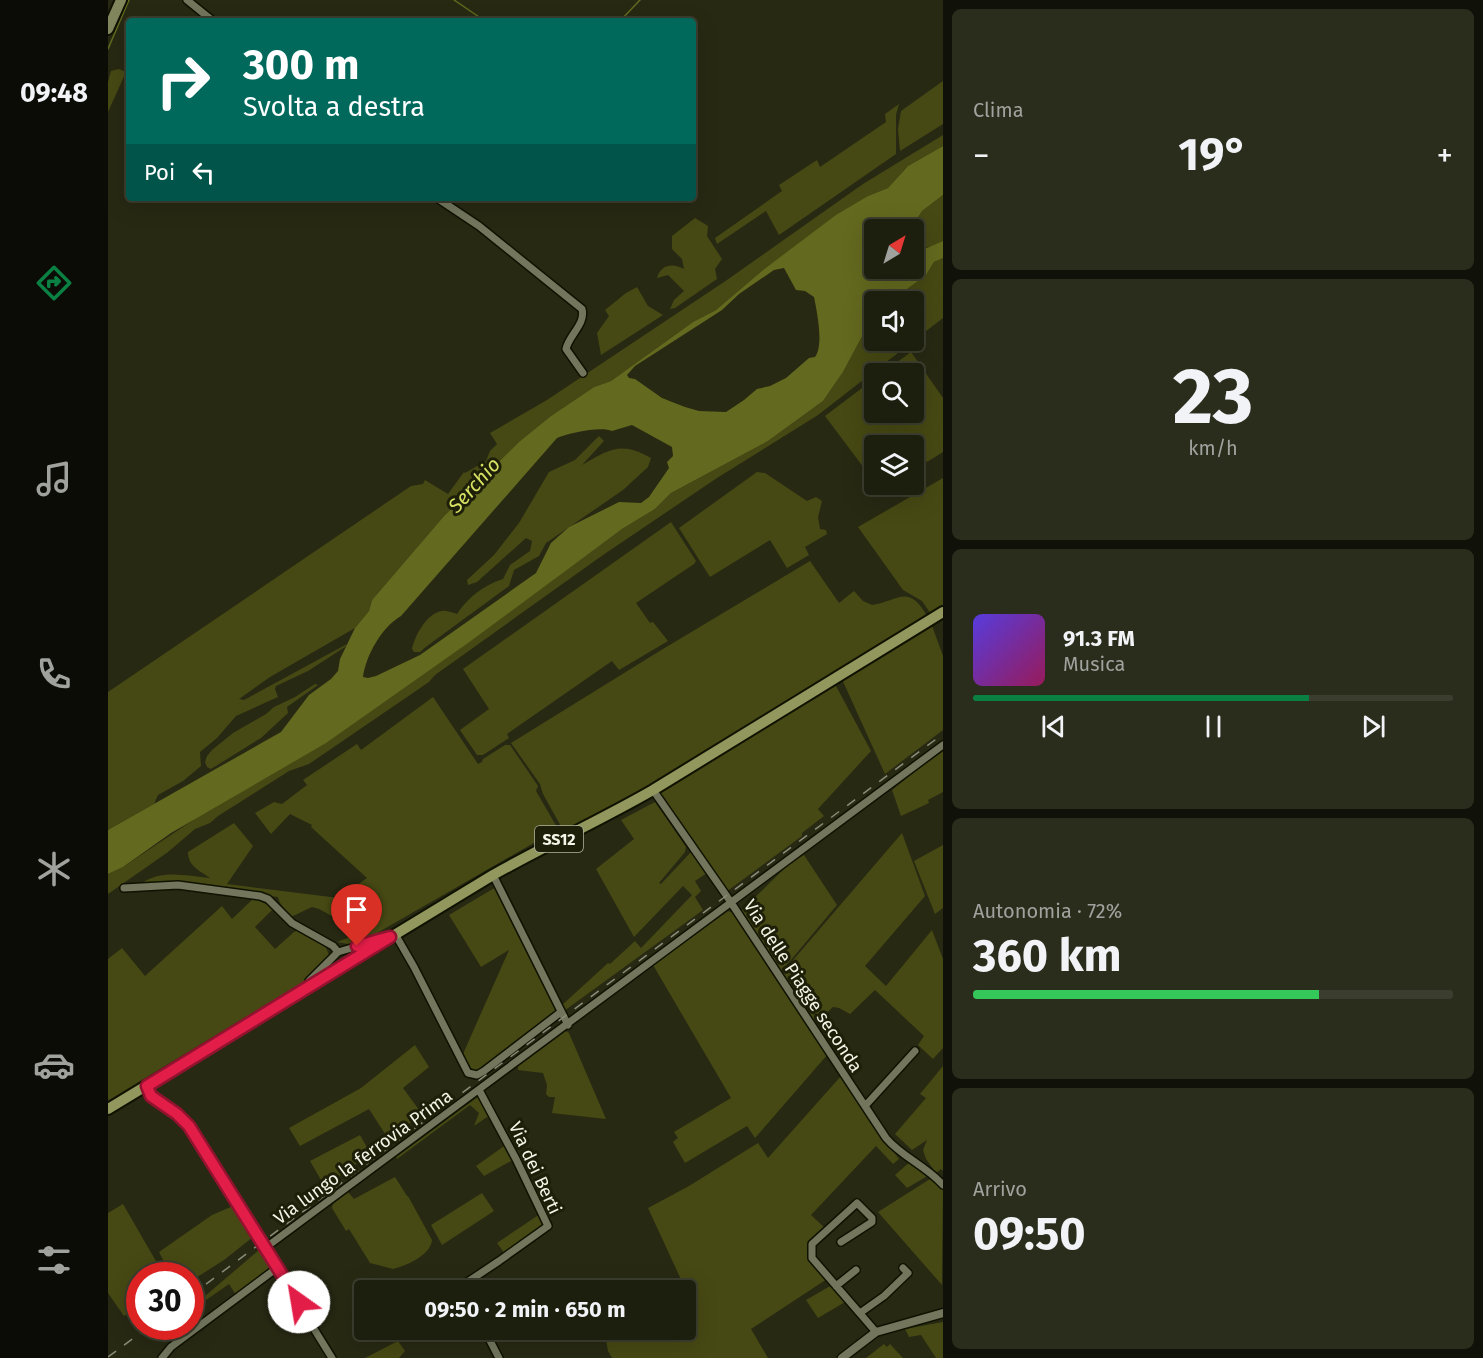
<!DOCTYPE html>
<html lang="it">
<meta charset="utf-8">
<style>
:root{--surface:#1d1f0e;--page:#2a2c1c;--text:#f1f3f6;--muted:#a0a29e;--line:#3b3d2e;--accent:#0b8043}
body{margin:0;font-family:"Fira Sans",sans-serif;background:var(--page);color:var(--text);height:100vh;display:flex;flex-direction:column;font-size:22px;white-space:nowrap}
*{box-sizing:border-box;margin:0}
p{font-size:20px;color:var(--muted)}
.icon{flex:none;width:33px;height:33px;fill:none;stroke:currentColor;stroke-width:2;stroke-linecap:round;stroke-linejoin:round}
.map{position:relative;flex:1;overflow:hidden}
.side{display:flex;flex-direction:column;gap:9px;padding:9px;background:#101108;width:540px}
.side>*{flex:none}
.top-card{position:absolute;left:18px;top:18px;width:570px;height:183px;border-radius:6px;box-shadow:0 6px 24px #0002,0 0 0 2px var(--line);background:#00695c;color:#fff;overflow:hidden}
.needle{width:39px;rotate:38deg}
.tools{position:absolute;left:756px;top:219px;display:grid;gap:12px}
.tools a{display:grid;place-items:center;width:60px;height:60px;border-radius:6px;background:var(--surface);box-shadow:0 6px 24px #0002,0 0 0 2px var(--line);font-size:30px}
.speed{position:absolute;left:18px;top:1262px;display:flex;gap:12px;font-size:30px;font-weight:700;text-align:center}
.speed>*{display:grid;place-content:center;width:78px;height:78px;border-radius:50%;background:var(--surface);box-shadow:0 6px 24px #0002,0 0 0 2px var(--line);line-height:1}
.speed .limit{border:9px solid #d22;background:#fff;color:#111}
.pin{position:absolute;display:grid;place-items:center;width:51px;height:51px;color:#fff;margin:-62px -26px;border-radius:50% 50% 50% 0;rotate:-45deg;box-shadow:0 0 6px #0007}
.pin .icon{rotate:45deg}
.me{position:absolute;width:66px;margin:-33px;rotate:328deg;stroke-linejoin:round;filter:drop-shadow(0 0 4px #0008)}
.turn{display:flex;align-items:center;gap:21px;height:126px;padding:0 18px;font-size:27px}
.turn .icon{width:78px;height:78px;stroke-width:2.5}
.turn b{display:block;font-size:42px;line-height:51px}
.then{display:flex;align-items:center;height:57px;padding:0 18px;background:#0003;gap:12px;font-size:22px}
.big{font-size:45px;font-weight:700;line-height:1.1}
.side .card{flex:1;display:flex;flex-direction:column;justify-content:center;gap:9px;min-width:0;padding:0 21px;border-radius:9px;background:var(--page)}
.side .dial{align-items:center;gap:0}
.dial b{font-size:78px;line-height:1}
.song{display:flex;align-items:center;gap:18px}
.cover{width:72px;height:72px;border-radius:9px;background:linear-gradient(135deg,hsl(250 70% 55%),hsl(330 70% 35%))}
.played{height:6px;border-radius:3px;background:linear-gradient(90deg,var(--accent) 70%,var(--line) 70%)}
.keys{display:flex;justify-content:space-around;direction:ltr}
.heat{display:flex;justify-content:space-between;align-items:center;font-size:33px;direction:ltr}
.charge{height:9px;border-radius:4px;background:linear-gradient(90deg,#34c759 72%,var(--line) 0)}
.trip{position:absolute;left:246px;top:1280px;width:342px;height:60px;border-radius:6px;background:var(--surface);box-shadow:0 6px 24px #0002,0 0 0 2px var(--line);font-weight:700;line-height:60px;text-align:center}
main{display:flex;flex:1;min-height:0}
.menu{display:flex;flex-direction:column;width:108px;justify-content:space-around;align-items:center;background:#0c0c06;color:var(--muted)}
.menu .icon{width:42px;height:42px}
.menu .current{color:var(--accent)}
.menu b{font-size:27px;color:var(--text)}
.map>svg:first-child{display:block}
.green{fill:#464913}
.water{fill:#63691e;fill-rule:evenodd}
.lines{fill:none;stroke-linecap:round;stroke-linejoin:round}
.stream{stroke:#63691e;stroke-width:1.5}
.minor-casing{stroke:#101200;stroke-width:10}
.tertiary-casing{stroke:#101200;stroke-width:11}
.secondary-casing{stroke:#101200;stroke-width:14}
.primary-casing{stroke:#101200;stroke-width:14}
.minor{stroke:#73765d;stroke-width:7}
.tertiary{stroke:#73765d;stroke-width:8}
.secondary{stroke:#82865d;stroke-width:10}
.primary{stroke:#92975e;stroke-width:10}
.rail{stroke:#8b8d7a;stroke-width:1.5;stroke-dasharray:10 10;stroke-linecap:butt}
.route-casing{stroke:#92132f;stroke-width:15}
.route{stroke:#e11d48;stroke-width:10}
.labels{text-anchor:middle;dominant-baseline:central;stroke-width:6;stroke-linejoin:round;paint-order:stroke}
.shield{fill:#1e1f09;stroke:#b3b5a4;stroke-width:1.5}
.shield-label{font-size:16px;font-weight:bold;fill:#f3f5e7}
.street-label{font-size:18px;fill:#f3f5e7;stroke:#1e1f09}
.water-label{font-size:20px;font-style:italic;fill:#d8e263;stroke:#1e1f09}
</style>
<main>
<nav class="menu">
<b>09:48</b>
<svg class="icon current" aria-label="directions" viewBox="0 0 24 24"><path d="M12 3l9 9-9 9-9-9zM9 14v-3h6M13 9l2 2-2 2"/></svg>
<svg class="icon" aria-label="music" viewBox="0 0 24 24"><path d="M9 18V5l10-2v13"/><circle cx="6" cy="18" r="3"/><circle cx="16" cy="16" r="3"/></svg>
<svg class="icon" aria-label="phone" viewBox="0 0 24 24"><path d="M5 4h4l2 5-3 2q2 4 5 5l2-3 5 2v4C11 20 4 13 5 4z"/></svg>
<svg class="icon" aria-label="climate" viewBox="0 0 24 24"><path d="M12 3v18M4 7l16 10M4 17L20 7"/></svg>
<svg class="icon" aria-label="car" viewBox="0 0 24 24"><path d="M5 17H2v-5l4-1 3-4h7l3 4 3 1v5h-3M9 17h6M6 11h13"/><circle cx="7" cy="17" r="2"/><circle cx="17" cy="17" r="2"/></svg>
<svg class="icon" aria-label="filters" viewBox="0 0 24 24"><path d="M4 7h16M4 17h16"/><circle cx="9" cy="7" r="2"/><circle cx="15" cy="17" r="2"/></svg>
</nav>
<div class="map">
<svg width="835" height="1358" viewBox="0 0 835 1358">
<rect width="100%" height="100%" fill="#272913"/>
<!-- green -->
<path class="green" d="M11,69l7,3 -18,40v-30l3,-11z
M835,81v43l-43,27 -2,-22 3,-18z
M791,104l-3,11v39l-117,81 -13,-24 -49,33 -2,-6 67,-47 -3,-6 38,-25 3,7 66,-45 -1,-8z
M835,135v11l-35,20 -20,22 -20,8 -105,74 -47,40 -23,12 -82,59 -17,6 -43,29 -31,25 -76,75 -72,84 -3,11 -14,17 -85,49 -31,22 5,1 103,-56 -2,3 -37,24 -32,15 -1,3 3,8 -42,19 -19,22 -17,14 1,14 -18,15 -25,14 -4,9 -46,26v-138l303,-206 12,-2 2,-4 23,14 16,-22 1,1 21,-12 4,-10 7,-7 -7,-11 57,-33 180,-120 136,-96z
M835,195v46c-10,5 -17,10 -27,4l-2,-15h-3l11,-19z
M587,218l13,8 -1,10 15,23 -7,10 2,10 -42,29 -5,1 4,-9 10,-9 -16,-16 -11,3c4,-14 16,-15 27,-9l-2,-10 -10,-10v-13z
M835,258v60l-125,97 -101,63 -114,77 -168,120 -6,7 -120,82 -20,7 -71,45 -8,7 -15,6 -27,23 -60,42v-20l15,-7 433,-290 66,-48 33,-20 16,-16 97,-52 55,-40 20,-29 23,-43 8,-11v22h40v-38l-23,-1 35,-26 8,-13z
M529,287l11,19 15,9 -62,40 -4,-22 12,-17 -4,-6 21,-17z
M803,352l32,46v54l-16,10 -8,-12 1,-2 -6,-7 -6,4 -34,1v21l-7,5 -42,-56 49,-37v33h40v-38l-32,-1z
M491,436l5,5 -22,24c28,-16 39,-24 69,-7l-3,9 -25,23 -77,53 -7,13 -25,14 -5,16 -82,60 -7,6h-6l-2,-3c3,-14 15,-36 30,-38 5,-1 10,2 15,3 10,-16 27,-29 46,-35l7,-14 20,-14 2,-10 -6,-3 -49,44 -9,3 -1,-5 27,-25 25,-32 30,-51 26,-12z
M649,472l8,1 42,28 9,-4 6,4 -4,16 2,12 6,1 1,4 -22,13 4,8 -22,13 -17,-28 -60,37 -31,-49z
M835,478v128l-12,8 -9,-13 -19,-11 -45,-63z
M563,522l25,39 -2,3 -58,39 14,20 3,-1 15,19 -49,29 -7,-9 -105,73 2,4 -26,17h-6l-17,-25 29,-21 -26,-40z
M702,561l29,42 15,-12 9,10 9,4c27,-4 36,-22 55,11l-317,193 -47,21 -20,-36 -3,-10 -29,-41 147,-91z
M823,623l12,33v74l-58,44 -44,-97z
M207,684l3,1 -31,22 1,6 -27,25 -50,31 -4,-2 -2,-5 2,-6 5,-6 21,-17 33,-19 8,-7 21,-10z
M724,685l4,1 35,65 -53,58 6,7 -22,17v3l-76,56 -67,-98 1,-4z
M325,697l45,67 4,-2 1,-3 22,-14h5l28,41 -2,5 22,38 -193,111 -17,4 -11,-2 16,-6 -6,-7 3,-3 -31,-17 -7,-2 -21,10 -11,-14 -2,-6 -106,-15 -29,3 -1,-2c20,-14 45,-7 68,-5 -9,-7 -22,-11 -22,-26l46,-29 19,23 -26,38 112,14 28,-20 -56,-51 1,-2 -22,-11 -19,20 -16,-21 19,-11 8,2 25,-19 -4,-5 54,-36 4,6z
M835,749v43l-15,8 1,3 -28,13 -9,-26z
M547,802l31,45 -1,5 -26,31 2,1 30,-32 16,21 -12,8 6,10 -6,6 8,13 -139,101 -3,-5 47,-43 2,1 25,-23 6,7 51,-53 -9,-9 -49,51 -38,-68 38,-30 -13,-19z
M794,833l23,63 -60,70 21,20 46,-56 11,29v89l-10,11 -15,-14 6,-9 -49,-46 -25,24 -11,-6 -6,-1 -15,14 -3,1 -33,-49z
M835,845v63l-8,6 -21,-53z
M696,855l33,50 -57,68 -40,-61 50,-49z
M388,887l63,123 -83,61 -6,-3 -7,-14 46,-104 -28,17 -32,-52z
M146,898l20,10 -19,19 20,22 19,-17 5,-2 26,15 4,10 -2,5 -28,28 -191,116v-145l14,-11 23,28 77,-70 10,13z
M620,911l6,2 94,141 -73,84 -8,-12 -62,37 -12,-21 5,-4 -4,-6 57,-34 -78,-133z
M458,1031l3,2 37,86 -54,-6 3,-16h-6l-3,-3 1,-9 -4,-12 -25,-3v-4z
M307,1045l14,22 -26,21 19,26 -97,73 -15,-26 50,-26 9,16 18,-14 -18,-28 -69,37 -11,-18 72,-40z
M835,1066v105l-2,-2 -5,4 -10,-14 -3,-9 4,-10 -15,10 -17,-16 31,-36 -6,-4z
M733,1076l58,83 -6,5 -17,-18 -65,69 14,13 -18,17c2,14 10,23 20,34l-76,50 17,29h-156l-4,-7 -2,-11 15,-11h65v-39h-7l5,-4 -36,-78 41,-22 69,-43 10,15z
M371,1096l16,29 -8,-8 -13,9 5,-13 -9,-8 -73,54 -1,-2z
M399,1144l5,15 -1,2 -27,15 -8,-10z
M803,1161l18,14 -22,13 -12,-13z
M287,1177l12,19h1l24,44c-1,15 -26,26 -39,29l-23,-6 -21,-34 -3,2 -14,-23 1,-4 15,-12 6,7z
M822,1179l4,1 9,10 -1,95 -64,-73z
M374,1193l12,18 -52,34 -11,-20z
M15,1204l41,71h-24l-1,32 -15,9 -16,-23v-80z
M125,1206l20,31 -29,23 -33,21 -1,-6h-19l-12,-23 53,-37z
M432,1214l3,11 -2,4 -36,25 -8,-11z
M151,1250l13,19 -36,26 -7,-11 -30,21 -1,-3z
M724,1285l13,17 -27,16 -12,-18z
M835,1322v36h-7l-15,-23 -12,2 -4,-8z
M290,1341l7,10 -6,7h-34z
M776,1344l3,3 3,-3 13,14h-37z"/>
<!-- water -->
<path class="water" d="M835,146v49l-21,16 -11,18 -37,1v38h40v-29l2,6 11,3 16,-7v17l-9,4 -8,13 -35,26 -17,1v16l-8,11 -23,43 -20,29 -55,40 -97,52 -16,16 -33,20 -154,114 -142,100 -155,90 -48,34 -15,7v-44l173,-98 28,-37 22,-16 7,-8 2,-12 15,-31 14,-17 3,-11 72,-84 76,-75 31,-25 43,-29 17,-6 82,-59 23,-12 47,-40 73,-55 32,-19 20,-8 20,-22zM676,268l12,22 9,1 9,6c3,15 10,48 1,60l-6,1 -23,20 -16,8 -13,3 -13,11 -18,12 -27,-1 -14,-4 -23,-9 -27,-19 -6,-1 -2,-3 8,-9 87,-56 17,-16 35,-24zM524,425l40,22 1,9 -6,6 2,6 -20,29 -8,6 -22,-1 -50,25 -18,16 -15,30 -116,82 -44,21 -8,2 -5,-1c3,-22 19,-50 38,-61l156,-178c12,-5 44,-12 55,-7z"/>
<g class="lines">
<!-- stream -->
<path class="stream" d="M346,0l31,21
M512,21l20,-21
M0,49l21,-49"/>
<!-- minor casing -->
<g class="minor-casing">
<path id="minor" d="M79,0l26,21
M329,198l42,28 103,83c4,15 -13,26 -16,40l17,24
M545,790l73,105 160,243c16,19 40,28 57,47
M385,875l75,150
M16,888l54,-3 82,11 8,3 24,24 41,23 5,6
M287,934l19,33 54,106 9,2 7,-4 77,-59
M199,988l2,-7 29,-29 44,-13
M39,1086l4,10 26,18 12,13 143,231
M757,1106l50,-55
M733,1242l31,-20v-4l-15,-15 -45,41v14l64,74
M157,1248l678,-503
M728,1286l20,-16
M354,1290l-2,-3 39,-26 49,-35 -32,-67 -37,-69
M752,1313l24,-17 24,-23 -5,-5
M376,1329l15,29
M54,1358l9,-11 106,-79"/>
</g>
<!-- tertiary casing -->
<g class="tertiary-casing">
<path id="tertiary" d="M734,1358l34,-26 67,-19"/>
</g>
<!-- secondary casing -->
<g class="secondary-casing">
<path id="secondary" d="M0,29l13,-29"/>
</g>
<!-- primary casing -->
<g class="primary-casing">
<path id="primary" d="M0,1109l385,-234c53,-30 108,-55 160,-85l290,-178"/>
</g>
<!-- minor -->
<use href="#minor" class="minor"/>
<!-- tertiary -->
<use href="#tertiary" class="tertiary"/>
<!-- secondary -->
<use href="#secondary" class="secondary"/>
<!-- primary -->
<use href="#primary" class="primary"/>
<!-- rail -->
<path class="rail" d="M82,1296l753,-562
M0,1357l42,-31"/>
</g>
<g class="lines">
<!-- route casing -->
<g class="route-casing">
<path id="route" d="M191,1302l-110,-176 -12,-12 -26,-18 -4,-10 243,-149 -33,9"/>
</g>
<!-- route -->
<use href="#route" class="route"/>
</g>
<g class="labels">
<!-- shield labels -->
<rect class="shield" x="427" y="826" width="48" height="26" rx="4.5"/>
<g class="shield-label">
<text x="451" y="839">SS12</text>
</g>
<!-- street labels -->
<g class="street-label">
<text transform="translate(695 986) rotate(57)">Via delle Piagge seconda</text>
<text transform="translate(255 1157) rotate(-36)">Via lungo la ferrovia Prima</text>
<text transform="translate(427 1168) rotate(65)">Via dei Berti</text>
</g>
<!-- water labels -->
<g class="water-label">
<text transform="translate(366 485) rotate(-48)">Serchio</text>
</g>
</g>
</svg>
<div class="tools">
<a><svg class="needle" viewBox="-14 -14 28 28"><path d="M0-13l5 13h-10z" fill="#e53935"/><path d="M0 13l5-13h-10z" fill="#a0a29e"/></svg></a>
<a><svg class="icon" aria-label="sound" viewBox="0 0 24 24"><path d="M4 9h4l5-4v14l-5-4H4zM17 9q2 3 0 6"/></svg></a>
<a><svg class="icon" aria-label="search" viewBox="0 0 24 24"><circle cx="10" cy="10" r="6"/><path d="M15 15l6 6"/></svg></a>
<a><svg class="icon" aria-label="layers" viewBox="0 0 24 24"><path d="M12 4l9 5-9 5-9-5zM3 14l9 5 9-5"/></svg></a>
</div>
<div class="speed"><div class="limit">30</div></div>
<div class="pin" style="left:249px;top:946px;background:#d93025"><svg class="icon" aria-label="arrive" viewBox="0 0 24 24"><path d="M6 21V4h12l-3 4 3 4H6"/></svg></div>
<svg class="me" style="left:191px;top:1302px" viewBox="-20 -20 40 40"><circle r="19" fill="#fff"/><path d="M0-13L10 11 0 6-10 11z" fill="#e11d48"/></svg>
<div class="trip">09:50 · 2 min · 650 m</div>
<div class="top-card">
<div class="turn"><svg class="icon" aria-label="right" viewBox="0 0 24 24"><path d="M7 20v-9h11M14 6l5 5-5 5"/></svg><div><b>300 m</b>Svolta a destra</div></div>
<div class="then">Poi<svg class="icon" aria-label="left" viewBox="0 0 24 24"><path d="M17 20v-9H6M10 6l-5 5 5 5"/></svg></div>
</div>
</div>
<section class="side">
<div class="card"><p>Clima</p>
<div class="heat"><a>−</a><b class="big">19°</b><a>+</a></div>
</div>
<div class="card dial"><b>23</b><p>km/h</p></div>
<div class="card">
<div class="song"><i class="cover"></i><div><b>91.3 FM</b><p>Musica</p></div></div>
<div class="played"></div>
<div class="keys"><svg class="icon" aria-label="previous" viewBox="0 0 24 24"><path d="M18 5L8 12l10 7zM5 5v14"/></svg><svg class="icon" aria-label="pause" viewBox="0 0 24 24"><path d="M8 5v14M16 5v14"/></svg><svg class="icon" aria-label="next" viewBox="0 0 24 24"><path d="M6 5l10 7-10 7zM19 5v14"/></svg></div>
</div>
<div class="card"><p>Autonomia · 72%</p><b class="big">360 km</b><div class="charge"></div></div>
<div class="card"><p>Arrivo</p><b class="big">09:50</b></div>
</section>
</main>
